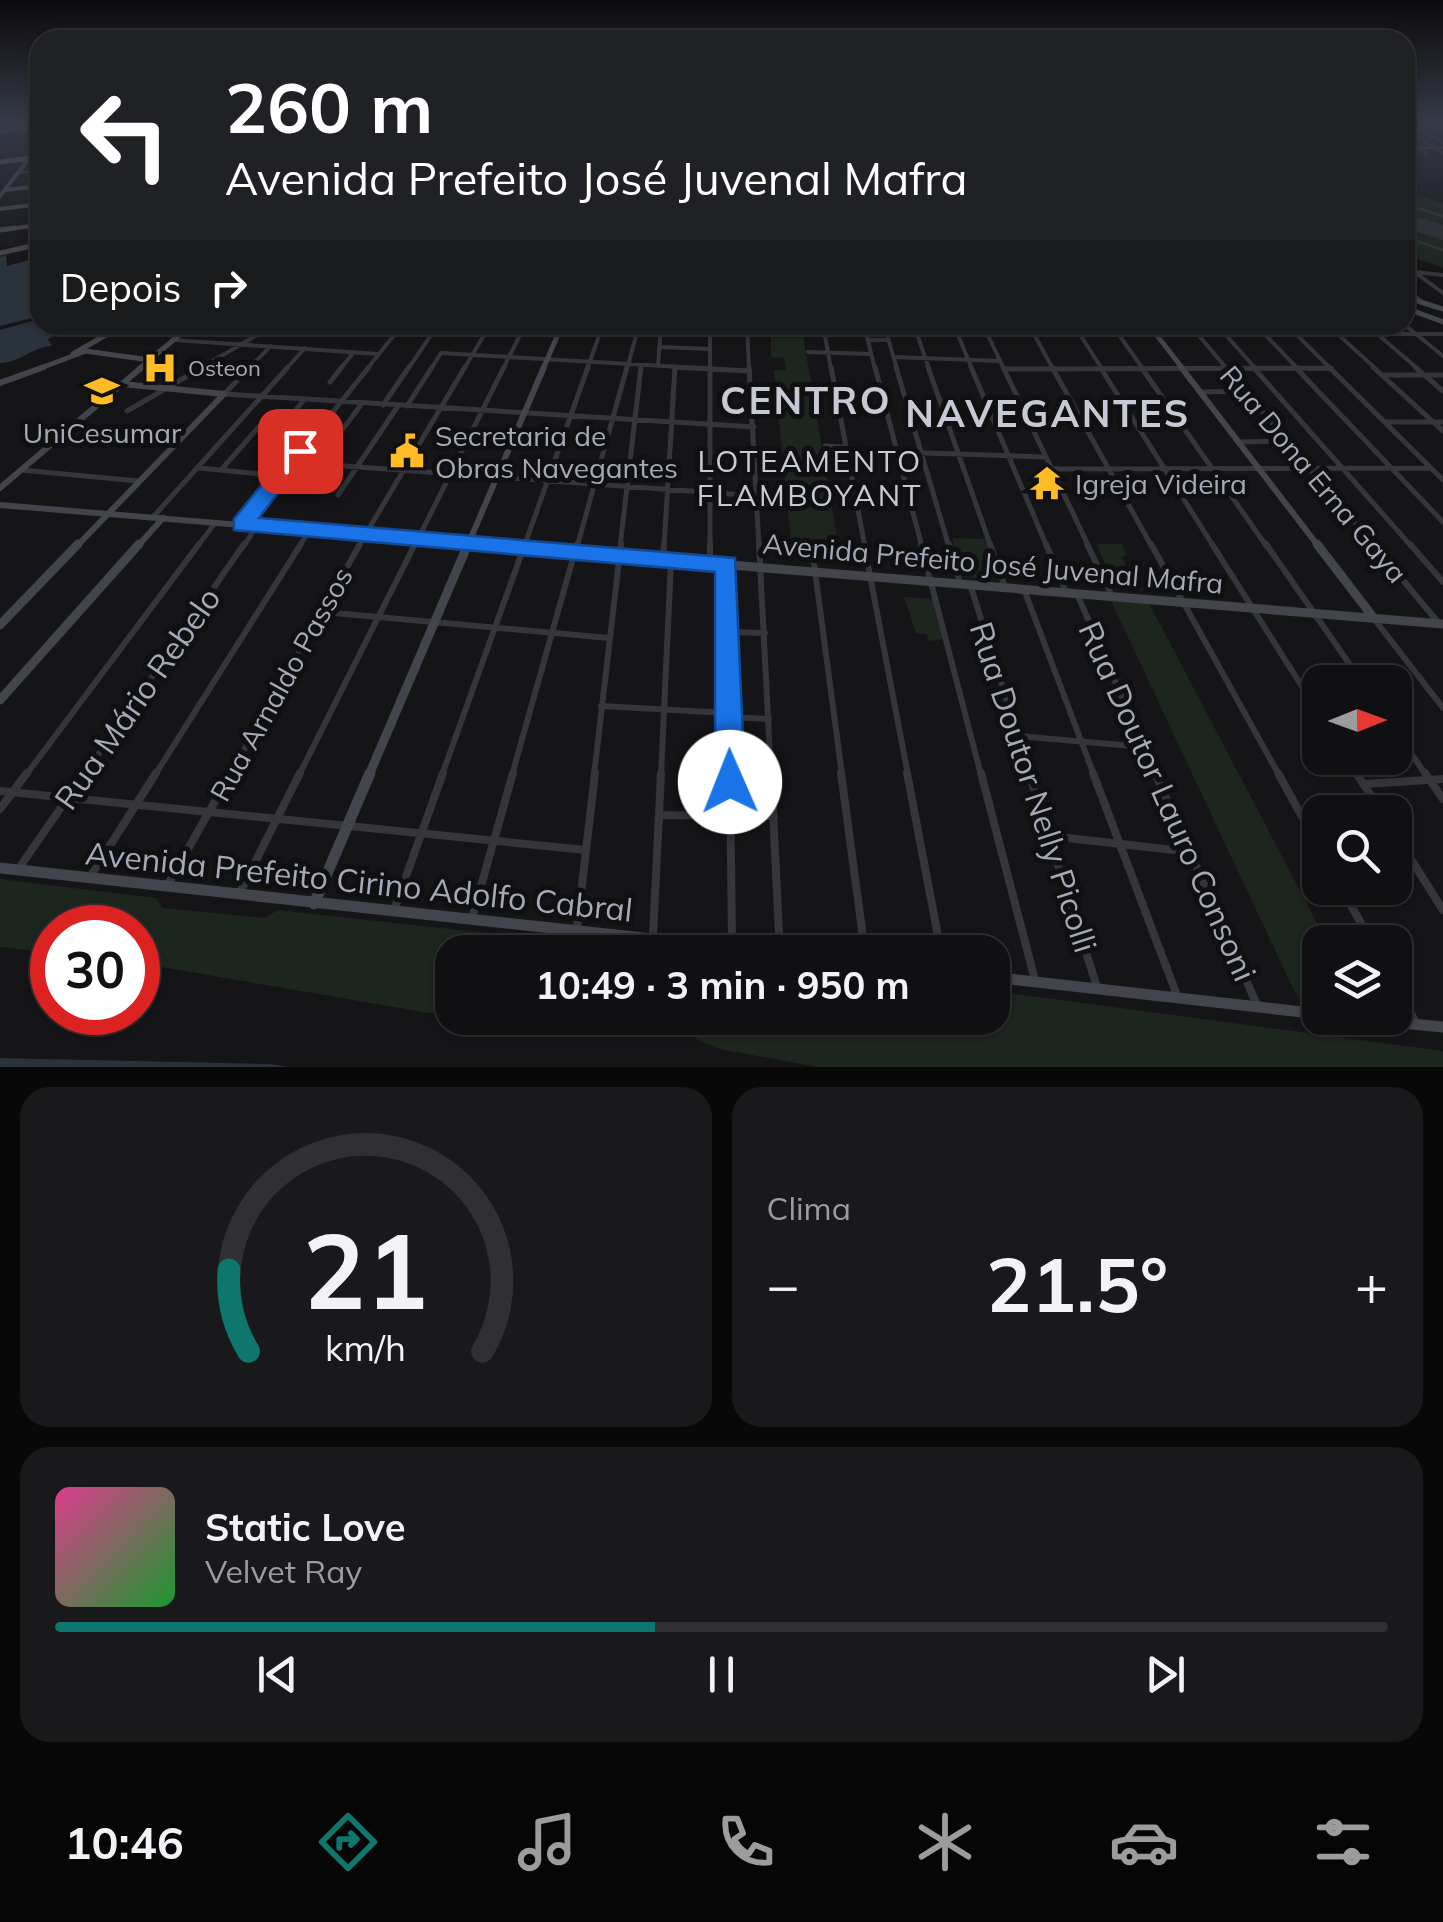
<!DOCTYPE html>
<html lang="pt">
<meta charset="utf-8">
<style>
:root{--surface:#100f11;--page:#19181a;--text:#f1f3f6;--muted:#9c9c9f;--line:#302f31;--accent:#0f766e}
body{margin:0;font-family:Mulish,sans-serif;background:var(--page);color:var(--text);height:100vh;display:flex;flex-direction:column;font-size:38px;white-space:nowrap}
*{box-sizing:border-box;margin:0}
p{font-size:32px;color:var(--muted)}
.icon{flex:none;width:55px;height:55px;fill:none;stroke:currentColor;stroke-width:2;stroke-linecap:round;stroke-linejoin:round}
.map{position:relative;height:1067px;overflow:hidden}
.details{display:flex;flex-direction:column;gap:20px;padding:20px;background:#090809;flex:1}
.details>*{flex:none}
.banner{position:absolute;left:30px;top:30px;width:1385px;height:305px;border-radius:30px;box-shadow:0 2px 8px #0004,0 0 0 2px var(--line);background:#202124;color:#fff;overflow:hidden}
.needle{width:65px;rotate:89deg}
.fabs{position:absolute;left:1302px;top:665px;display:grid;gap:20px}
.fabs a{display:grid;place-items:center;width:110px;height:110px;border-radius:20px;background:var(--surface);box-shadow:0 2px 8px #0004,0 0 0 2px var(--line);font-size:50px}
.speed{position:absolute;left:30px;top:905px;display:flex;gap:20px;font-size:50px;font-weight:700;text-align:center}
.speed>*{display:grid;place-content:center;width:130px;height:130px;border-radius:50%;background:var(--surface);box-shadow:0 2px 8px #0004,0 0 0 2px var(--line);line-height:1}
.speed .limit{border:15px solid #d22;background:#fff;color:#111}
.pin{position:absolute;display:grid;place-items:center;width:85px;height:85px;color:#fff;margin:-42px;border-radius:20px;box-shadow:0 5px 15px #0006}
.me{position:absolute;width:110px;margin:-55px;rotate:359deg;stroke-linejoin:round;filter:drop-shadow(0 0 8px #0008)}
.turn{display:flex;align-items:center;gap:35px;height:210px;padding:0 30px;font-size:45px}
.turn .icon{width:130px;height:130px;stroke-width:2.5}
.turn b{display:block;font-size:70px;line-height:85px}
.then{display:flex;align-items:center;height:95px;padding:0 30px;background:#0003;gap:20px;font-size:38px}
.big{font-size:75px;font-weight:700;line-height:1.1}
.details .tile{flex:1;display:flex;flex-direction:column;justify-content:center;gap:15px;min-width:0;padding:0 35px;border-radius:30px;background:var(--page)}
.details .dial{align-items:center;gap:0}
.dial svg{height:260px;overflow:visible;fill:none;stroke:var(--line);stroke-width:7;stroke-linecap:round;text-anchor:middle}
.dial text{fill:var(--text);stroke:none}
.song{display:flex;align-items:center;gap:30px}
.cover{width:120px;height:120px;border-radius:15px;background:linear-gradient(135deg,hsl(330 70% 55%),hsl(130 70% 35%))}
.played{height:10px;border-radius:5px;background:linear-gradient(90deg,var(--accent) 45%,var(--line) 45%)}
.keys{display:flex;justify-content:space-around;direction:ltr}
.heat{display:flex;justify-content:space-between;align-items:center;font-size:55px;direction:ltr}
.details .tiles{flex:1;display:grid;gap:20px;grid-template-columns:1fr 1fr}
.tile:last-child{grid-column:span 2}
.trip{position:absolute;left:435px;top:935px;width:575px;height:100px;border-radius:30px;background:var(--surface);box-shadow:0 2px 8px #0004,0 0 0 2px var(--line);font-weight:700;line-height:100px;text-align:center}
.tabs{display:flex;height:160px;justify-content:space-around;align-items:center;background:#060607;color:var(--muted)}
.tabs .icon{width:70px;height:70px}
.tabs .selected{color:var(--accent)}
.tabs b{font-size:45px;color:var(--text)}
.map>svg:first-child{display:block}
.green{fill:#1c251e}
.water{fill:#2a333b}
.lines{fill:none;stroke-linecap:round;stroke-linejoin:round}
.stream{stroke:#2a333b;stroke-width:2.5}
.runway{fill:#2e2f34;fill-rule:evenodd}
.street-far4{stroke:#35363c;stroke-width:2.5}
.street-far3{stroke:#35363c;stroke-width:4}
.street-far2{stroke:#35363c;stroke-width:5}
.street-far1{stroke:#35363c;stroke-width:6}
.street{stroke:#35363c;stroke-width:8}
.secondary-far4{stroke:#43454c;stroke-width:4}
.secondary-far3{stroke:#43454c;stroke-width:5}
.secondary-far2{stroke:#43454c;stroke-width:6}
.secondary-far1{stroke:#43454c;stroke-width:9}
.secondary{stroke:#43454c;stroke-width:11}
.primary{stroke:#51535b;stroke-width:5}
.route{fill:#1a73e8;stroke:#114b97;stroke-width:2.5}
.labels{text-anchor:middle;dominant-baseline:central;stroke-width:10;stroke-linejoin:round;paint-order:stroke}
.far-poi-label{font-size:22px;fill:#a5aab8;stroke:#100f12;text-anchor:start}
.poi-label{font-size:28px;fill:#a5aab8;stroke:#100f12;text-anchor:start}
.street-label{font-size:28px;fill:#a5aab8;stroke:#100f12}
.neighbourhood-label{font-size:30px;letter-spacing:2.5px;fill:#c7cad4;stroke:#100f12}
.near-street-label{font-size:32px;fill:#a5aab8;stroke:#100f12}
.district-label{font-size:38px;font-weight:bold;letter-spacing:2.5px;fill:#c7cad4;stroke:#100f12}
</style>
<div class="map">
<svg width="1443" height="1067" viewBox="0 0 1443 1067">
<rect width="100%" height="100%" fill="#151417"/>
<!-- green -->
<path class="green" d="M1405,191l38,12v24l-38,-12z
M1405,226l38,12v30l-38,-14z
M771,325l31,5 38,224 -48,-3 -18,-181h12l-2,-12 -13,-1z
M952,538l36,1 13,41 -38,-3z
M1096,544h26l5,12 -5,1 15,30 7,3h-27z
M904,597l30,2 10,40 -16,2 -1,-7 -11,-1z
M1110,599l39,4 178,339h-7v58l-22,-1z
M0,879l156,19 7,10 103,10 11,-8 382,42h-207v65l-314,-54v-35h-86v25l-52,-6z
M993,991l450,60v16h-625l-99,-18 -49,-22 -127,4 -85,-13h534z"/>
<!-- water -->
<path class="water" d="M6,255l1,11 33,-9v59l-40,10v-69z
M40,319v6h41l-33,14 4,7c-20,1 -32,17 -52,17v-33z
M0,1058l269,6 20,3h-289z"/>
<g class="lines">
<!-- stream -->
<path class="stream" d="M1405,204l38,12
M1405,237l38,13"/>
<!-- runway -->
<path class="runway" d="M1405,213l38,12v15l-38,-12z"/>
<!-- street-far4 -->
<path class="street-far4" d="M1407,122l36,21
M1427,122l16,9
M0,123l12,-1
M1405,130l38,23
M1405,140l22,14
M1405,147l38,1
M1405,151l4,3
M18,173l22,-3
M29,187l9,-17"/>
<!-- street-far3 -->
<path class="street-far3" d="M31,245l9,-14
M1405,265l38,28
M1405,271l38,4
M1405,288l17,14
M710,325v44
M747,325l2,44
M823,325l8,44
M864,325l11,44
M884,325l13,44
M914,325l15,44
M954,325l18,44
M983,325l21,44
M1029,325l24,44
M1074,325l28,44
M1112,325l31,44
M1190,325l37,44
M1217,325l39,44
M1256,325l42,44
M1287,325l44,44
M1328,325l48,44
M1367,325l51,44
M1405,325l38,31
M1341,334h102
M174,340l204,14
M868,340h21
M659,347l51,2
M808,352l63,2
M894,357l106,4
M658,366l3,-41
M199,369l75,-44
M248,369l23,-23
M286,369l19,-21
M340,369l14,-17
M367,369l35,-44
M408,369l30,-44
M431,369l10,-16 275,16
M464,369l26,-44
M503,369l22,-44
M587,369l16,-44
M627,369l12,-44
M641,369v-4
M1004,369l327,-1"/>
<!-- street-far2 -->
<path class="street-far2" d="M673,367l77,4
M710,367v180
M749,367l10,180
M831,367l34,180
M875,367l47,180
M896,367l53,180
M928,367l63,180
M971,367l76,180
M1003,367l86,180
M1052,367l100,180
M1100,367l114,180
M1141,367l126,180
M1225,367l150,180
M1253,367l159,180
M1295,367l148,155
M1329,367l114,113
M1373,367l70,64
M1415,367l28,24
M1004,369l327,-1
M1385,375h58
M330,382l12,-15
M1200,392l45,-1
M224,394l530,33
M224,394l27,-27
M383,405l26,-38
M407,406l25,-39
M127,411l76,-44
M1385,422h58
M1240,442l47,-1
M825,446l21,1
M262,450l42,-50
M897,452l147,5
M317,464l441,32
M317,464l43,-58
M199,468l82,8
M1051,469l379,-1
M21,470l117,11
M221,470l43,-49
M314,491l18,-26
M338,495l60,-89
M153,517l135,-150
M242,525l127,-158
M197,547l18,-24
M243,547l14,-21
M299,547l10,-16
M358,547l107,-180
M414,547l90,-180
M524,547l64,-180
M577,547l50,-180
M620,547l21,-180
M664,547l11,-180"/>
<!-- street-far1 -->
<path class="street-far1" d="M710,544v18
M759,544l12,231
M864,544l44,231
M921,544l60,231
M949,544l11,39
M990,544l15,43
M1046,544l20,48
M1087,544l25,52
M1151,544l128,231
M1212,544l108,171
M1266,544l96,138
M1373,544l64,77
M1410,544l33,38
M813,556l29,219
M663,559l1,-15
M727,567l3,208
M971,587l59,188
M1025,592l69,183
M1077,594l79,181
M323,612l286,26
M1375,620l68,88
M728,632l37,1
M601,706l127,7
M729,717l40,2
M1395,730l31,45
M1018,736l126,11
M1347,758l11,17
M26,775l173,-231
M84,775l160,-231
M155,775l146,-231
M230,775l130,-231
M299,775l116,-231
M442,775l83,-231
M512,775l65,-231
M594,775l27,-231
M661,775l10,-213"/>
<!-- street -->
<path class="street" d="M730,773l2,173
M771,773l9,179
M841,773l24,179
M907,773l34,179
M981,773l54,207
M1029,773l68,214
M1093,773l85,225
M1155,773l102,232
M1278,773l42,76
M1356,773l26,39
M1425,773l18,26
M1363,784l80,-5
M0,791l586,59
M0,809l27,-36
M659,815l115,1
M1395,834l48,76
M1050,836l141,16
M19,868l66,-95
M90,877l66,-104
M167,886l64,-113
M1341,888l31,54
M239,894l61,-121
M394,910l49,-137
M472,918l41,-145
M577,928l18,-155
M653,936l8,-163
M1395,984l20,37"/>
<!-- secondary-far4 -->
<path class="secondary-far4" d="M5,190l35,-4
M0,196l40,-52
M0,209l40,-5
M0,230l40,-5"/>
<!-- secondary-far3 -->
<path class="secondary-far3" d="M0,230l15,-2
M0,253l40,-9
M1405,297l38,12
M1405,308l38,14
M1149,325l34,44
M85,351l65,9
M73,354l50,-29
M38,369l48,-18
M139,369l52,-44
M543,369l19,-44"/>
<!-- secondary-far2 -->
<path class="secondary-far2" d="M1181,367l138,180
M0,383l44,-16
M122,384l102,10
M0,488l142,-121
M0,505l506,42
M76,547l148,-153
M137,547l26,-29
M467,547l77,-180"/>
<!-- secondary-far1 -->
<path class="secondary-far1" d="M476,544l967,80
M1317,544l56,73
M0,625l78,-81
M0,700l139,-156
M369,775l99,-231"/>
<!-- secondary -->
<path class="secondary" d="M0,868l773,84
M314,904l56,-131
M992,977l328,37
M1349,1018l94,9"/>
<!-- primary -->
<path class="primary" d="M0,131l40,-5
M0,162l40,-5"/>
</g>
<!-- sky -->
<linearGradient id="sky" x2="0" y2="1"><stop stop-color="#0c0b0d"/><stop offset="0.45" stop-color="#353a47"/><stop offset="1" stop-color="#353a47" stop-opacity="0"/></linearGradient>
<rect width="1443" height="271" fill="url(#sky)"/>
<!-- route -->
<path class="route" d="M300,445l10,6 -51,67 476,40 10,224 -5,9 -10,4 -11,-4 -4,-9v-210l-481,-42v-11l58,-72z"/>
<!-- icons -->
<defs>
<g id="hospital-bare" transform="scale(2.7)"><path d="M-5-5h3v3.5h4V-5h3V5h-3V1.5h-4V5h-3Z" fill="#ffbc24" stroke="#100f12" stroke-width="2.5" paint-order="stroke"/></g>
<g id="university-bare" transform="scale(2.7)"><path d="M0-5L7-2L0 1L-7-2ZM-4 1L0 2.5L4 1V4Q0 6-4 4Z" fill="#ffbc24" stroke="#100f12" stroke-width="2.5" paint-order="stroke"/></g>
<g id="civic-bare" transform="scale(2.7)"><path d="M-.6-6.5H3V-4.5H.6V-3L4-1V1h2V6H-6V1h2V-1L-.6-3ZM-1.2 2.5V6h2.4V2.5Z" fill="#ffbc24" stroke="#100f12" stroke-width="2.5" paint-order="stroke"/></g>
<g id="temple-bare" transform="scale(2.7)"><path d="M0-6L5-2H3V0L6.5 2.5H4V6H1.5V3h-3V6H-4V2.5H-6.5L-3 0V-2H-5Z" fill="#ffbc24" stroke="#100f12" stroke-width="2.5" paint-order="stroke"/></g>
</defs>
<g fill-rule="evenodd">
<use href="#hospital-bare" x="160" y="368"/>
<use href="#university-bare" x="102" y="391"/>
<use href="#civic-bare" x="407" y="451"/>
<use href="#temple-bare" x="1047" y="483"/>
</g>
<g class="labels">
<!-- far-poi labels -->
<g class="far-poi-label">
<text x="188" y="368">Osteon</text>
</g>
<!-- poi labels -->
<g class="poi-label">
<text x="102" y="432" text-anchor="middle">UniCesumar</text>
<text x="435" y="435">Secretaria de<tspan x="435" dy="32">Obras Navegantes</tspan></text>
<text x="1075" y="483">Igreja Videira</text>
</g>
<!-- street labels -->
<g class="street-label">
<text transform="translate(1314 474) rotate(50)">Rua Dona Erna Gaya</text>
<text transform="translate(993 563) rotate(5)">Avenida Prefeito José Juvenal Mafra</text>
<text transform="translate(281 684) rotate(-61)">Rua Arnaldo Passos</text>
</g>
<!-- neighbourhood labels -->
<g class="neighbourhood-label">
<text x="810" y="461">LOTEAMENTO<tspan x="810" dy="34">FLAMBOYANT</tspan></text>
</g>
<!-- near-street labels -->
<g class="near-street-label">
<text transform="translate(137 698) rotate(-55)">Rua Mário Rebelo</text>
<text transform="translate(1034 787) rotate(72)">Rua Doutor Nelly Picolli</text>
<text transform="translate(1168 801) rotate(66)">Rua Doutor Lauro Consoni</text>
<text transform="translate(359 881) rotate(6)">Avenida Prefeito Cirino Adolfo Cabral</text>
</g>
<!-- district labels -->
<g class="district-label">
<text x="806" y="400">CENTRO</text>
<text x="1048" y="413">NAVEGANTES</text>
</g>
</g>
</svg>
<div class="fabs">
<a><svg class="needle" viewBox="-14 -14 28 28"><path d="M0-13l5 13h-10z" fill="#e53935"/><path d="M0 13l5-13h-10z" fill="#9c9c9f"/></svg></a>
<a><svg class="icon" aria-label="search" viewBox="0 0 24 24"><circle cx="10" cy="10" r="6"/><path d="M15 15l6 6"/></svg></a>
<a><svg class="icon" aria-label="layers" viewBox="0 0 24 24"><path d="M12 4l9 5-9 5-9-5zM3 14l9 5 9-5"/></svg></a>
</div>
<div class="speed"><div class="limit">30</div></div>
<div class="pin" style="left:300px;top:451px;background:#d93025"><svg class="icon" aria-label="arrive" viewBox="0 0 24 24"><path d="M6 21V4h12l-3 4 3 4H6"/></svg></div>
<svg class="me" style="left:730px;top:782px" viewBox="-20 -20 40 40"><circle r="19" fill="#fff"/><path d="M0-13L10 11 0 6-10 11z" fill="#1a73e8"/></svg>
<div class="trip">10:49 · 3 min · 950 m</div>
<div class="banner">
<div class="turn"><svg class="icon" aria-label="left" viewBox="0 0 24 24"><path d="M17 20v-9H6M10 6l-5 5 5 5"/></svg><div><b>260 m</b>Avenida Prefeito José Juvenal Mafra</div></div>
<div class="then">Depois<svg class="icon" aria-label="right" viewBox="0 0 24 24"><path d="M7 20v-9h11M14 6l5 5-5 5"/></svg></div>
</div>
</div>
<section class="details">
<div class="tiles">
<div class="tile dial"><svg viewBox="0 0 100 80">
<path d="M14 69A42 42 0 1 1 86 69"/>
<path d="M14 69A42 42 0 0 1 8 44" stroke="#0f766e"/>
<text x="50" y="56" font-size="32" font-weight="700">21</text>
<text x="50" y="72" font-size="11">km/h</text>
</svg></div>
<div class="tile"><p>Clima</p>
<div class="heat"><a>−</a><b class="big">21.5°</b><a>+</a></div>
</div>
<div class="tile">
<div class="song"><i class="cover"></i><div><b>Static Love</b><p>Velvet Ray</p></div></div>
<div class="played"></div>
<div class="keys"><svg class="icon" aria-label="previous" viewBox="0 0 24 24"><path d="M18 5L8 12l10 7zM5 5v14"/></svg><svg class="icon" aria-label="pause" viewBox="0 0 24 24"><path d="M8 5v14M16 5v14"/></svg><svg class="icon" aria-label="next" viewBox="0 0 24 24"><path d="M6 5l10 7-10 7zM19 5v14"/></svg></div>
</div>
</div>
</section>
<nav class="tabs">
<b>10:46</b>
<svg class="icon selected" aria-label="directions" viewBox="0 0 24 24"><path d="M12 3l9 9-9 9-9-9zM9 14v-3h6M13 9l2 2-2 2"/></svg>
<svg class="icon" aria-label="music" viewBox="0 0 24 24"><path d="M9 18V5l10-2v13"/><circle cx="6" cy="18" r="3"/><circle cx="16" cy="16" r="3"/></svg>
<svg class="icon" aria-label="phone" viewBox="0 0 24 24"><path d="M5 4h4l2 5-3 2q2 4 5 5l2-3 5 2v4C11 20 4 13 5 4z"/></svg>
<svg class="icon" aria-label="climate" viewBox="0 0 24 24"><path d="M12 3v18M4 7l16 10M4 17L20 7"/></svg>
<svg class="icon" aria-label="car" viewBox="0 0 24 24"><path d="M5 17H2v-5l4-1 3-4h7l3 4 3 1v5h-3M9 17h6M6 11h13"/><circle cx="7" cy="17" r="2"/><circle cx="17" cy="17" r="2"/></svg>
<svg class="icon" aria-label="filters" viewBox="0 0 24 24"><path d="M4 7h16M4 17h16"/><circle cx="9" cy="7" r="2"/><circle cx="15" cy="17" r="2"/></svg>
</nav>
